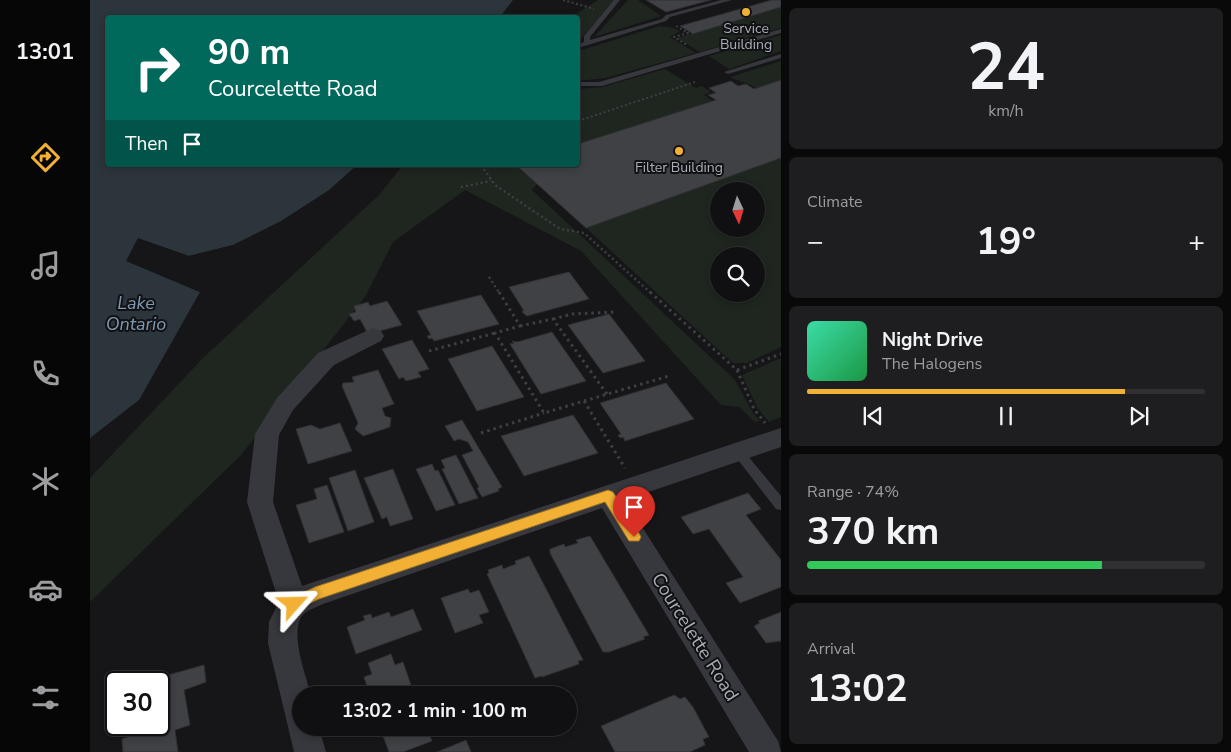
<!DOCTYPE html>
<meta charset="utf-8">
<style>
:root{--surface:#101012;--page:#1e1e20;--text:#f1f3f6;--muted:#9c9d9f;--line:#303032;--accent:#f2b134}
body{margin:0;font-family:"Nunito Sans",sans-serif;background:var(--page);color:var(--text);height:100vh;display:flex;flex-direction:column;font-size:19px;white-space:nowrap}
*{box-sizing:border-box;margin:0}
p{font-size:16px;color:var(--muted)}
.icon{flex:none;width:28px;height:28px;fill:none;stroke:currentColor;stroke-width:2;stroke-linecap:round;stroke-linejoin:round}
.map{position:relative;flex:1;overflow:hidden}
.panel{display:flex;flex-direction:column;gap:8px;padding:8px;background:#09090a;width:450px}
.panel>*{flex:none}
.hud{position:absolute;left:15px;top:15px;width:475px;height:152px;border-radius:5px;box-shadow:0 2px 8px #0003,0 0 0 1px var(--line);background:#00695c;color:#fff;overflow:hidden}
.needle{width:32px;rotate:176deg}
.tools{position:absolute;left:620px;top:182px;display:grid;gap:10px}
.tools a{display:grid;place-items:center;width:55px;height:55px;border-radius:50%;background:var(--surface);box-shadow:0 2px 8px #0003,0 0 0 1px var(--line);font-size:25px}
.speed{position:absolute;left:15px;top:671px;display:flex;gap:10px;font-size:25px;font-weight:700;text-align:center}
.speed>*{display:grid;place-content:center;width:65px;height:65px;border-radius:50%;background:var(--surface);box-shadow:0 2px 8px #0003,0 0 0 1px var(--line);line-height:1}
.speed .limit{border:2px solid #111;border-radius:8px;background:#fff;color:#111}
.pin{position:absolute;display:grid;place-items:center;width:42px;height:42px;color:#fff;margin:-51px -21px;border-radius:50% 50% 50% 0;rotate:-45deg;box-shadow:0 0 5px #0007}
.pin .icon{rotate:45deg}
.me{position:absolute;width:55px;margin:-28px;rotate:65deg;stroke-linejoin:round;filter:drop-shadow(0 0 4px #0008)}
.turn{display:flex;align-items:center;gap:18px;height:105px;padding:0 20px;font-size:22px}
.turn .icon{width:65px;height:65px;stroke-width:2.5}
.turn b{display:block;font-size:35px;line-height:42px}
.then{display:flex;align-items:center;height:48px;padding:0 20px;background:#0003;gap:10px;font-size:19px}
.big{font-size:38px;font-weight:700;line-height:1.1}
.panel .tile{flex:1;display:flex;flex-direction:column;justify-content:center;gap:8px;min-width:0;padding:0 18px;border-radius:8px;background:var(--page)}
.panel .dial{align-items:center;gap:0}
.dial b{font-size:65px;line-height:1}
.song{display:flex;align-items:center;gap:15px}
.cover{width:60px;height:60px;border-radius:8px;background:linear-gradient(135deg,hsl(160 70% 55%),hsl(140 70% 35%))}
.played{height:5px;border-radius:2px;background:linear-gradient(90deg,var(--accent) 80%,var(--line) 80%)}
.keys{display:flex;justify-content:space-around;direction:ltr}
.heat{display:flex;justify-content:space-between;align-items:center;font-size:28px;direction:ltr}
.charge{height:8px;border-radius:4px;background:linear-gradient(90deg,#34c759 74%,var(--line) 0)}
.trip{position:absolute;left:202px;top:686px;width:285px;height:50px;border-radius:25px;background:var(--surface);box-shadow:0 2px 8px #0003,0 0 0 1px var(--line);font-weight:700;line-height:50px;text-align:center}
main{display:flex;flex:1;min-height:0}
.tab-bar{display:flex;flex-direction:column;width:90px;justify-content:space-around;align-items:center;background:#060607;color:var(--muted)}
.tab-bar .icon{width:35px;height:35px}
.tab-bar .current{color:var(--accent)}
.tab-bar b{font-size:22px;color:var(--text)}
.map>svg:first-child{display:block}
.green{fill:#1e261f;fill-rule:evenodd}
.water{fill:#2c353c}
.pier{fill:#161618}
.building{fill:#404145;stroke:#303034}
.lines{fill:none;stroke-linecap:round;stroke-linejoin:round}
.path-far2{stroke:#3d3f44;stroke-width:2;stroke-dasharray:2 2.5;stroke-linecap:butt}
.path-far1{stroke:#3d3f44;stroke-width:2.5;stroke-dasharray:2 3;stroke-linecap:butt}
.path{stroke:#3d3f44;stroke-width:3;stroke-dasharray:2.5 4;stroke-linecap:butt}
.service{fill:#37383d;fill-rule:evenodd}
.minor{fill:#37383d;fill-rule:evenodd}
.route{fill:#f2b134;stroke:#9d7322}
.poi-dot{fill:#f2b134;stroke:#111113;stroke-width:2}
.labels{text-anchor:middle;dominant-baseline:central;stroke-width:4;stroke-linejoin:round;paint-order:stroke}
.far-poi-label{font-size:14px;fill:#a8adb8;stroke:#111113}
.water-label{font-size:18px;font-style:italic;fill:#7f9bb3;stroke:#111113}
.near-street-label{font-size:19px;fill:#a8adb8;stroke:#111113}
</style>
<main>
<nav class="tab-bar">
<b>13:01</b>
<svg class="icon current" aria-label="directions" viewBox="0 0 24 24"><path d="M12 3l9 9-9 9-9-9zM9 14v-3h6M13 9l2 2-2 2"/></svg>
<svg class="icon" aria-label="music" viewBox="0 0 24 24"><path d="M9 18V5l10-2v13"/><circle cx="6" cy="18" r="3"/><circle cx="16" cy="16" r="3"/></svg>
<svg class="icon" aria-label="phone" viewBox="0 0 24 24"><path d="M5 4h4l2 5-3 2q2 4 5 5l2-3 5 2v4C11 20 4 13 5 4z"/></svg>
<svg class="icon" aria-label="climate" viewBox="0 0 24 24"><path d="M12 3v18M4 7l16 10M4 17L20 7"/></svg>
<svg class="icon" aria-label="car" viewBox="0 0 24 24"><path d="M5 17H2v-5l4-1 3-4h7l3 4 3 1v5h-3M9 17h6M6 11h13"/><circle cx="7" cy="17" r="2"/><circle cx="17" cy="17" r="2"/></svg>
<svg class="icon" aria-label="filters" viewBox="0 0 24 24"><path d="M4 7h16M4 17h16"/><circle cx="9" cy="7" r="2"/><circle cx="15" cy="17" r="2"/></svg>
</nav>
<div class="map">
<svg width="691" height="752" viewBox="0 0 691 752">
<rect width="100%" height="100%" fill="#161618"/>
<!-- green -->
<path class="green" d="M508,0h17l-37,42v-24h-8z
M538,0h10l23,16 -67,21z
M691,7v21l-81,24 -23,-14z
M570,26l13,2 7,3 -10,6 26,16 -91,25 -27,3v-30z
M691,35v16l-52,18 -20,-13z
M691,61v19l-25,8c-8,-6 -17,-6 -26,-11z
M575,69l31,19 6,-2 9,6 -7,3 9,6 -135,43v-55l24,-2z
M691,158v189l-34,16h-14l-147,-135zM629,191h37v38h-37zM629,256h37v38h-37z
M313,165h113l21,19 -5,6 203,190 18,33 7,8 -5,1 -16,-15 -18,-2 -140,-154 -116,-61 -72,52 -28,55 -124,158 -151,147v-124l113,-120 176,-163z
M691,358v59l-12,5 -11,-13 -16,-34z"/>
<!-- water -->
<path class="water" d="M0,0h423l-14,18h-391v147h249l-28,25 -48,31 -48,24 -44,11 -51,-17 -11,22 73,31 -61,108 -49,38z"/>
<!-- pier -->
<path class="pier" d="M48,238l51,18 44,-11 -2,3 -42,11 -49,-18 -10,19 71,30 -1,2 -74,-31z"/>
<!-- building -->
<path class="building" d="M556,0h65l-45,12z
M682,0h9v7l-82,25 -6,2 -13,-8z
M691,80v78l-195,70 -70,-63h62v-21l138,-44 -8,-5 8,-2 -7,-5 22,-7 7,5 8,-2 8,5z
M479,272l20,27 -62,17 -4,-3 -1,-2h2l-15,-24z
M391,295l18,29 -65,17 -2,-3 -3,1 -2,-3 4,-1 -14,-24z
M297,301l15,24 -34,9 -8,-15 -6,2 -5,-7 7,-2 -2,-6 14,-4 2,4z
M519,314l36,47 -42,12 -35,-48z
M462,332l34,49 -45,13 -31,-50 4,-1 -2,-2 5,1z
M322,340l17,29 -11,3 3,5 -15,4 -3,-4 -4,2 -17,-30z
M402,346l32,51 -47,14 -29,-52z
M288,370l16,34 -12,4 3,8 6,2 -1,9 -27,9 -8,-7 3,-6 -16,-37 1,-3 11,-1 -2,-5z
M576,383l28,36 -69,22 -2,-4 -3,1 -2,-3 3,-1 -21,-31z
M483,415l25,38 -74,23 -23,-40z
M372,420l40,67 -4,2 1,2 -17,6 -5,-9 2,-1 -17,-32 11,-4 -5,-9 -9,-3 -5,2 -9,-15z
M250,423l12,28 -44,13 -12,-35 15,-4 9,4z
M366,455l22,43 -19,6 -17,-35 3,-1 -4,-8z
M342,464l3,7 3,-1 17,35 -19,6 -20,-42z
M303,469l20,50 -23,7 -3,-9 -5,2 -18,-41z
M265,470l19,52 -26,9 -19,-53z
M237,485l17,47 -35,11 -13,-38 21,-6 -3,-10z
M658,493l13,16 -15,6 35,45v27l-41,16 -14,-20 17,-6 -34,-48 -16,5 -12,-17z
M500,536l59,99 -6,2 2,2 -36,13h-6l-53,-99v-4l14,-5 1,3 13,-4 -2,-3z
M439,556l54,104 -5,1 1,3 -37,13 -1,-1 -6,2 -48,-104 2,-1 -1,-3 14,-5 1,4 13,-5 -1,-3z
M378,589l2,4 9,-3 10,22 -10,3 4,8 -28,10 -14,-35z
M323,609l9,21 -66,24 -9,-27 18,-7 -2,-4 8,-2 1,4 17,-6 2,5z
M691,612v29l-15,2 -12,-17 6,-3 -2,-2z
M301,654l4,11 8,-3 10,29 -12,4h-31l-6,-18 8,-3 -4,-11z
M114,665l2,17 -22,8 6,35 -15,5 3,22h-55l-1,-13 15,-5 -1,-9h23v-43h-16z
M584,695l6,4 5,-2 8,10 16,30 -6,2 2,6 -15,7h-75l-14,-26z
M290,728h47l5,13 -29,11h-14z
M376,740l5,12h-34z"/>
<g class="lines">
<!-- path-far2 -->
<path class="path-far2" d="M473,0l31,9
M586,26l12,7 -14,4 13,8
M488,121l117,-39"/>
<!-- path-far1 -->
<path class="path-far1" d="M391,165l14,20 65,44 24,4 68,61
M371,187l30,-6
M399,277l11,17"/>
<!-- path -->
<path class="path" d="M409,292l21,34 -25,7 49,80 40,-12 41,67
M560,292l87,78 44,-16
M463,319l19,-5 43,-2
M430,326l33,-7 54,75
M339,351l66,-18
M647,370l17,39 11,14
M494,401l85,-25
M391,433l63,-20"/>
<!-- service -->
<path class="service" d="M524,0h6l-30,37v3l72,-21 4,-4 55,-15h11l-62,17 -4,4 -88,27v-4l6,-2v-6z
M691,29v4l-179,53h-24v-4h21z
M691,54v4l-53,16 -4,-2z
M649,448l4,2 38,46v14l-5,-1 -41,-53 -2,-3 2,-3z"/>
<!-- minor -->
<path class="minor" d="M283,328l8,3 3,5 -3,5 -47,24 -41,45 -14,25 -6,67 29,84 479,-158v19l-156,53 153,241 3,11h-32l-147,-244 -279,96c-6,3 -13,5 -18,9 -18,14 1,63 6,82h-10v33h18l7,24h-32l-26,-109 1,-21 10,-20 -32,-100 8,-68 22,-36 41,-45z"/>
</g>
<!-- route -->
<path class="route" d="M518,490l5,2 26,41 2,4 -2,4h-10l-24,-39 -286,97 -25,12 -5,-2 -2,-5 2,-5 26,-12z"/>
<!-- markers -->
<g class="poi-dot">
<circle cx="656" cy="12" r="5"/>
<circle cx="589" cy="151" r="5"/>
</g>
<g class="labels">
<!-- far-poi labels -->
<g class="far-poi-label">
<text x="656" y="28">Service<tspan x="656" dy="16">Building</tspan></text>
<text x="589" y="167">Filter Building</text>
</g>
<!-- water labels -->
<g class="water-label">
<text x="46" y="303">Lake<tspan x="46" dy="21">Ontario</tspan></text>
</g>
<!-- near-street labels -->
<g class="near-street-label">
<text transform="translate(605 637) rotate(58)">Courcelette Road</text>
</g>
</g>
</svg>
<div class="tools">
<a><svg class="needle" viewBox="-14 -14 28 28"><path d="M0-13l5 13h-10z" fill="#e53935"/><path d="M0 13l5-13h-10z" fill="#9c9d9f"/></svg></a>
<a><svg class="icon" aria-label="search" viewBox="0 0 24 24"><circle cx="10" cy="10" r="6"/><path d="M15 15l6 6"/></svg></a>
</div>
<div class="speed"><div class="limit">30</div></div>
<div class="pin" style="left:544px;top:537px;background:#d93025"><svg class="icon" aria-label="arrive" viewBox="0 0 24 24"><path d="M6 21V4h12l-3 4 3 4H6"/></svg></div>
<svg class="me" style="left:204px;top:604px" viewBox="-20 -20 40 40"><path d="M0-17L14 15 0 8-14 15z" fill="#f2b134" stroke="#fff" stroke-width="4"/></svg>
<div class="trip">13:02 · 1 min · 100 m</div>
<div class="hud">
<div class="turn"><svg class="icon" aria-label="right" viewBox="0 0 24 24"><path d="M7 20v-9h11M14 6l5 5-5 5"/></svg><div><b>90 m</b>Courcelette Road</div></div>
<div class="then">Then<svg class="icon" aria-label="arrive" viewBox="0 0 24 24"><path d="M6 21V4h12l-3 4 3 4H6"/></svg></div>
</div>
</div>
<section class="panel">
<div class="tile dial"><b>24</b><p>km/h</p></div>
<div class="tile"><p>Climate</p>
<div class="heat"><a>−</a><b class="big">19°</b><a>+</a></div>
</div>
<div class="tile">
<div class="song"><i class="cover"></i><div><b>Night Drive</b><p>The Halogens</p></div></div>
<div class="played"></div>
<div class="keys"><svg class="icon" aria-label="previous" viewBox="0 0 24 24"><path d="M18 5L8 12l10 7zM5 5v14"/></svg><svg class="icon" aria-label="pause" viewBox="0 0 24 24"><path d="M8 5v14M16 5v14"/></svg><svg class="icon" aria-label="next" viewBox="0 0 24 24"><path d="M6 5l10 7-10 7zM19 5v14"/></svg></div>
</div>
<div class="tile"><p>Range · 74%</p><b class="big">370 km</b><div class="charge"></div></div>
<div class="tile"><p>Arrival</p><b class="big">13:02</b></div>
</section>
</main>
